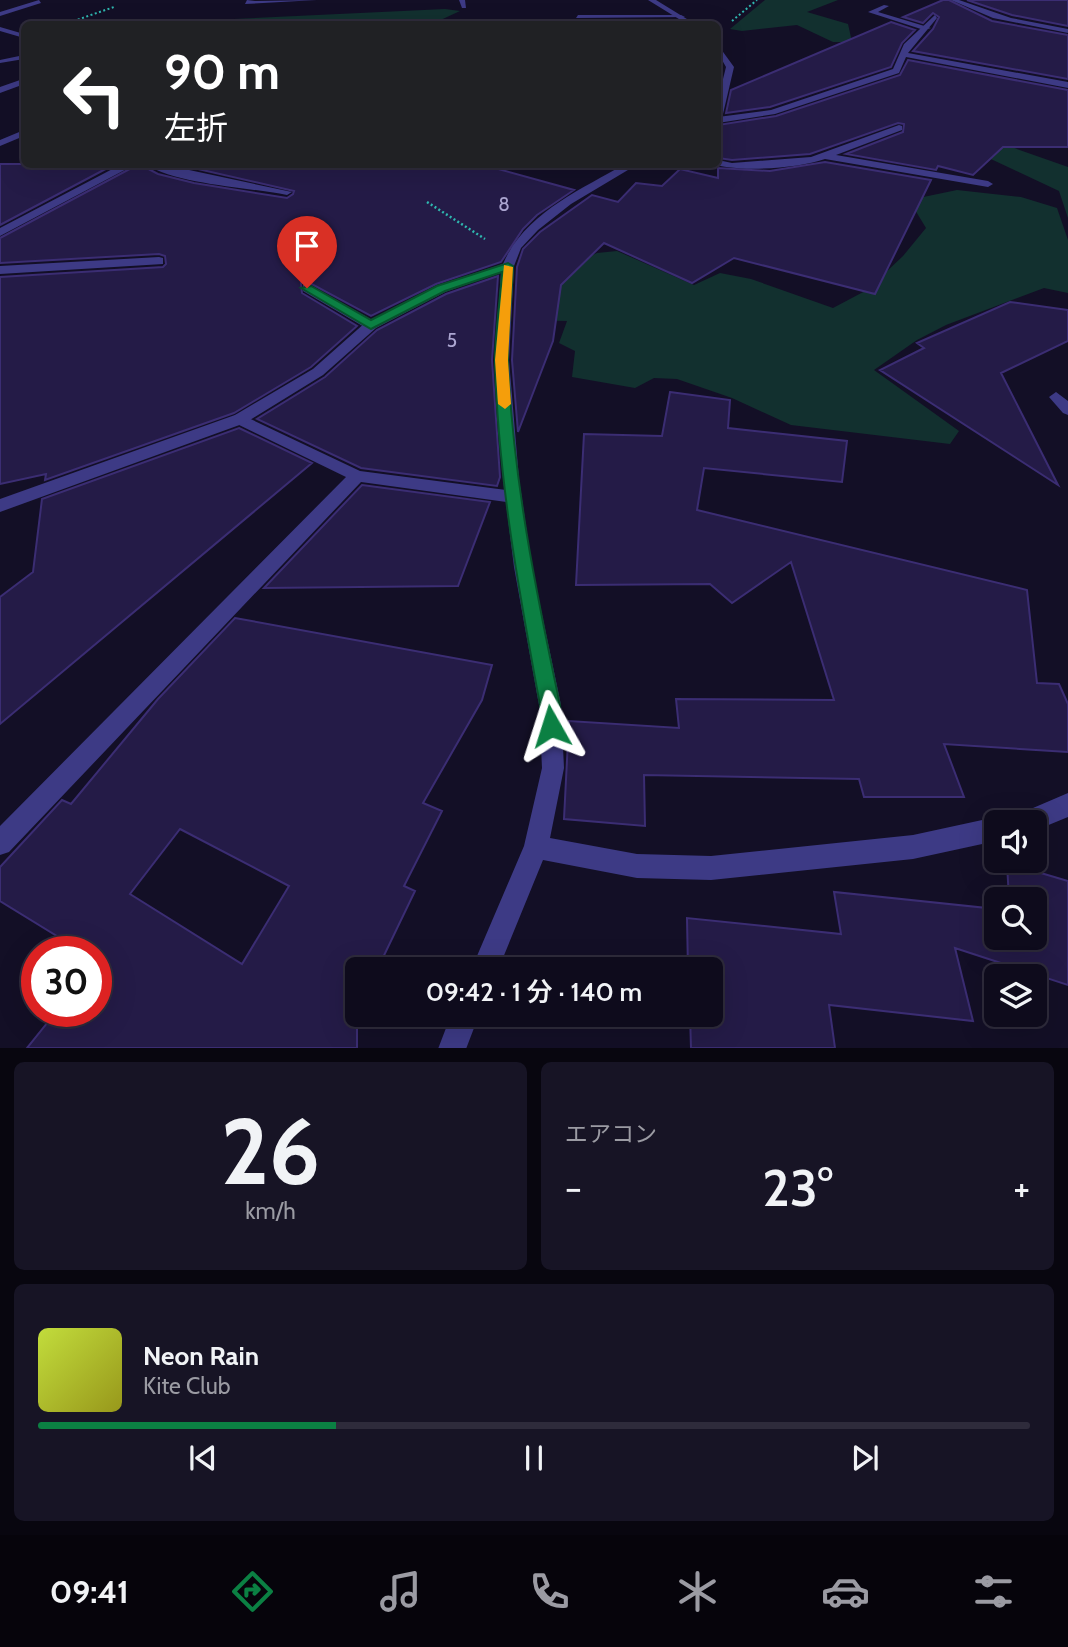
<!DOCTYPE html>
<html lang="ja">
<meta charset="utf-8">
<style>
:root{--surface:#0e0b1c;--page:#171425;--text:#f1f3f6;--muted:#9b9ba3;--line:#2e2b3b;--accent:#0b8043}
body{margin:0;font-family:Cabin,"Noto Sans JP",sans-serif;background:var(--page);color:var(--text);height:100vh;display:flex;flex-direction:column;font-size:26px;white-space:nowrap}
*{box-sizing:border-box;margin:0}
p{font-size:23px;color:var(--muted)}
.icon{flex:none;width:38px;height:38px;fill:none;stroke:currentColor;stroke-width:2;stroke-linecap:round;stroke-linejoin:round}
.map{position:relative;height:1048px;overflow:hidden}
.sheet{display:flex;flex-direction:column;gap:14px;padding:14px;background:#08060f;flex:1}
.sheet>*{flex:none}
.guide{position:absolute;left:21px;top:21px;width:700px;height:147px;border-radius:10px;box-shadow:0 7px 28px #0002,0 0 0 2px var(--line);background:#202124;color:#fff;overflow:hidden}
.fabs{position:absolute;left:984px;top:810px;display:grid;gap:14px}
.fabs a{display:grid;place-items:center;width:63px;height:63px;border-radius:10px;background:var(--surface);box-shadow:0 7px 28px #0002,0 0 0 2px var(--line);font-size:35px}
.speed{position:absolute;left:21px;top:936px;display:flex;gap:14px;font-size:35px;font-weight:700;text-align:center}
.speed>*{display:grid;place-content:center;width:91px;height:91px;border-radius:50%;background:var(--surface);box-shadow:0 7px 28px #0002,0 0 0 2px var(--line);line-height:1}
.speed .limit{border:10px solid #d22;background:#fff;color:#111}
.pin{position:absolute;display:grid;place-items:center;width:60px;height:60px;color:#fff;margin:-72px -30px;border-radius:50% 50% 50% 0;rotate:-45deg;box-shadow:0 0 7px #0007}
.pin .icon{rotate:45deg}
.me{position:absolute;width:77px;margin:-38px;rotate:354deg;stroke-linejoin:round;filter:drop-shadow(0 0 5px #0008)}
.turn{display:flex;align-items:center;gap:24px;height:147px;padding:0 28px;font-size:32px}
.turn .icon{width:91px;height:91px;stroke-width:2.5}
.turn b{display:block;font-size:49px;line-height:60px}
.big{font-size:52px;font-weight:600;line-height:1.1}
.sheet .card{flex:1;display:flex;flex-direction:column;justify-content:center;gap:10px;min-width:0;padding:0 24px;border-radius:10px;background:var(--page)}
.sheet .dial{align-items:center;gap:0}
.dial b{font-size:91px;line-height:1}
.song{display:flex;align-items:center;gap:21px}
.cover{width:84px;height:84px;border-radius:10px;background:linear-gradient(135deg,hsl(70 70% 55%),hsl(60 70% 35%))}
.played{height:7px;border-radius:4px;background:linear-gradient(90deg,var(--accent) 30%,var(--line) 30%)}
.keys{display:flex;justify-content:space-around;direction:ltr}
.heat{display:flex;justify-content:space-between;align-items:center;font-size:38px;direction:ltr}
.sheet .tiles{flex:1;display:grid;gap:14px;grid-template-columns:1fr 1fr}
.card:last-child{grid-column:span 2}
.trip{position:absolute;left:345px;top:957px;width:378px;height:70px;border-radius:10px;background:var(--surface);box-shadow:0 7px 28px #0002,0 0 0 2px var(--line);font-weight:600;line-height:70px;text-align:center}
.tabs{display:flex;height:112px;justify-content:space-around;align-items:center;background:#06040b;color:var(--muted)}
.tabs .icon{width:49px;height:49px}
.tabs .on{color:var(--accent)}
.tabs b{font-size:32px;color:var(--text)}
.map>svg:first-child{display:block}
.green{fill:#12302f}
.building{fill:#241b47;stroke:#3b2d73;stroke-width:2;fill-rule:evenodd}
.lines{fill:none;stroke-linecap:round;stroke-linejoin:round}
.path-far1{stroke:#2fb8b0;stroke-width:2;stroke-dasharray:2 2.5;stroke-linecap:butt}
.path{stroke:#2fb8b0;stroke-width:2.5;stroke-dasharray:2 2.5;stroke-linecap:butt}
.lane{fill:#3d3a85;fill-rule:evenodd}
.street{fill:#3d3a85;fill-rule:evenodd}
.route{fill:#0b8043;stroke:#07532c;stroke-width:2}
.slow{fill:#f59e0b}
.labels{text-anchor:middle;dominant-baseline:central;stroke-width:7;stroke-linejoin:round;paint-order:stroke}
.far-number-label{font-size:19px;fill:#aca6d1}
</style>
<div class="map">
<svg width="1068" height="1049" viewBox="0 0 1068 1049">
<rect width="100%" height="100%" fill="#130f26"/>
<!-- green -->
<path class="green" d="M765,0h73l-31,12 41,12 4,18h-19l-36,-17 -55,6 -12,-2z
M445,9l15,2 -28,13h-248l6,-3z
M949,125l119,42v51l-9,-27 -66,-31 -65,-26z
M957,190l64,7 36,11 11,32v53l-24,-5 -98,37 -29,15 -43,30 85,61 -9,13 -159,-19 -59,-27 -55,-19 -23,-1 -19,10 -63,-11 3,-26 -16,-8 8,-22 -47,-1 66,-62 11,-5 20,-2 77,34 26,-12 31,6 82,29 34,-18 36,-34 23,-28 -17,-28z"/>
<!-- building -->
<path class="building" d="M943,0h6l43,21 76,14v44l-155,-28 20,-22 6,-12 -6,-4 -10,10 -20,-6z
M967,0h101v26l-56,-11z
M891,22l24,8 -13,13 -11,24 -121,40 -44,6 5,-23z
M908,60l160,30v57h-65l-30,28 -35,-9 -2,4 -90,-16 57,-22 1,-8 -6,-1 -88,31 -78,6 -14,-2v-33l58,-9 124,-41z
M825,162l106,18 -56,114 -141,-36 -42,25 -88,-40 -43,42 -8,56 -35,91 -6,-72 5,-93 6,-18 17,-17 52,-37 26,7 18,-19 26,3 18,-17 38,9v-10l52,3z
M0,164h115l-115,61z
M139,164l19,10 36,9 93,15 6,-4 1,-3 -118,-27h304l94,26 -37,25 -14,14 -22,33 -65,22 -65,32 -63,-34 -7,1 1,10 55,33 -46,41 -77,46 -189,67 1,-6 -46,10v-207l163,-10 3,-3 -1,-8 -6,-2 -159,9v-25z
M498,276l-6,84 8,117 -3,9 -136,-18 -104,-49 68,-42 52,-47 69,-36z
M1010,302l58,8v31l-67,32 57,112 -178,-115 44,-22 -7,-5z
M670,392l60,8 -2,28 119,13 -5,41 -138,-14 -7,42 330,80 10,93 22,1 9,20v48l-124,-8 20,53h-100l-5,-18 -215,-4 1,51 -81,-7 5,-98 110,7 -3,-29 158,1 -43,-138 -59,41 -22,-19 -134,1 8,-151 78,2z
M239,428l73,35 -312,261v-127l33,-25 9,-73z
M362,485l128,17 -32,84 -194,2z
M235,618l257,47 -10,35 -59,103 19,8 -38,75 11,5 -38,79h-20v78h-330l29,-36h40v-60h-13l-83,-51v-34l62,-67 9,4 87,-105zM180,829l109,57 -47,78 -112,-70z
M1007,863l61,18v104l-113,-37 18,73 -144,-16 6,43h-144l-1,-33h20v-45h-22l-1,-52 154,16 -7,-42 162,17v29h38v-38h-25z"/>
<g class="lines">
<!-- path-far1 -->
<path class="path-far1" d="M732,21l25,-21
M65,24l49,-17"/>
<!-- path -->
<path class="path" d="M427,202l58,37"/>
<!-- lane -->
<path class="lane" d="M39,0l2,3 -41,13v-4z
M884,5l5,1 -11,6 53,16 -7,2 -56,-18z
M578,15h103l4,2 -109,1z
M24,55v4l-24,4v-3z
M899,125l3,1v4l-66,25 152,26 5,3 -5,3 -163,-28c-25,9 -86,14 -111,5h4v-4l14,3 79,-6z
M145,164h16l131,28 -5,3c-39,-8 -109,-10 -142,-31z
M159,257l4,1v6l-163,10v-8z
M307,284l69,38 2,3 -7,4 -5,-1 -63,-37v-6z
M240,414l120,57 153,20 8,6 -8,6 -152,-21 -352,370 -9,3v-29l346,-349 -111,-54 -3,-4 3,-4z"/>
<!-- street -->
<path class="street" d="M247,0l8,1 62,-1 -72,4z
M459,0h6l1,8h-4z
M648,0h8l39,24h-8z
M951,0h8l52,18 57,11v4l-75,-15z
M935,15l2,3 -29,35 160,29v6l-162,-31 -7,16 -124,41 -57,9v-6l53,-7 122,-41 11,-25z
M0,27l24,7v4l-24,-7z
M718,45l16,22 -11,47 -5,3v-18l8,-32 -8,-14z
M20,80l4,2v6l-5,-2 -19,7v-6z
M24,130v6l-24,10v-6z
M122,164h14l-136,72v-8z
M625,164h13l-67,40 -33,26 -17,18 -7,18 -5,94 10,119 13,88 29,138 3,63 -14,70 87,16 74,2 202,-21 83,-18 9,5h-9v19l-83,18 -202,21 -74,-2 -94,-18 -45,110h-27l53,-124 18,-78 -3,-63 -25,-138 -11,-88 -8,-119 6,-88 -56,20 -69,36 -53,47 -78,48 -245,89v-13l235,-84 78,-46 53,-47 71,-36 66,-22c21,-50 77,-74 122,-100z
M1056,392l12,9v14l-5,-2 -14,-16z
M1068,793v24l-34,14v-9h-19l4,-8z
M451,1015h28l-13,34h-28z"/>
</g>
<!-- route -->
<path class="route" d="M508,263l5,3c-1,32 -6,65 -5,96 5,116 28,230 52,343l1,21 -3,6 -7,3 -7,-3 -4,-27c-21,-113 -42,-227 -45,-343 0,-29 5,-60 7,-90l-57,19 -74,38 -70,-41 10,-2 60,34 66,-34z"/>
<!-- slow -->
<path class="slow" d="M504,265l9,2 -5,93 3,44 -6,5 -7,-5 -3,-44z"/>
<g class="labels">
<!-- far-number labels -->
<g class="far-number-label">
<text x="504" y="204">8</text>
<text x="452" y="340">5</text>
</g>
</g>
</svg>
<div class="fabs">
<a><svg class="icon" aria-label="sound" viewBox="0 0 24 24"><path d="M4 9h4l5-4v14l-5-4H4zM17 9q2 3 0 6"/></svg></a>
<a><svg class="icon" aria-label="search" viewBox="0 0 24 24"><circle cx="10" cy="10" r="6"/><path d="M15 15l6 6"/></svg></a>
<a><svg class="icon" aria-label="layers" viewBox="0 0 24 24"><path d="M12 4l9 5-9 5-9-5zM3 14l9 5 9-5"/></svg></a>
</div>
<div class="speed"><div class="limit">30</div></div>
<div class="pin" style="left:307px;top:288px;background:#d93025"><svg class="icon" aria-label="arrive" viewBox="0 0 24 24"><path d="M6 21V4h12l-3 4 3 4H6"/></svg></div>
<svg class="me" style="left:551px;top:726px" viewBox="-20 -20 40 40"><path d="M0-17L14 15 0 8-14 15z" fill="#0b8043" stroke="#fff" stroke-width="4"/></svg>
<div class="trip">09:42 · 1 分 · 140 m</div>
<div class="guide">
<div class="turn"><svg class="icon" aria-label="left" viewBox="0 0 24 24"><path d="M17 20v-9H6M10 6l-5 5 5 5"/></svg><div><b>90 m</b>左折</div></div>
</div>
</div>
<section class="sheet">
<div class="tiles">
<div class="card dial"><b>26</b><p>km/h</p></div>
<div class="card"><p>エアコン</p>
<div class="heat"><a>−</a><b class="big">23°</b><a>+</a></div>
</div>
<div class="card">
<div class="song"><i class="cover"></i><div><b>Neon Rain</b><p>Kite Club</p></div></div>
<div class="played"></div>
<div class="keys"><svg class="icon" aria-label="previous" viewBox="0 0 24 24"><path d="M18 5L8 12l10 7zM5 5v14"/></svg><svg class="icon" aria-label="pause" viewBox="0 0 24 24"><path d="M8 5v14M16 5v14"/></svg><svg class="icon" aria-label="next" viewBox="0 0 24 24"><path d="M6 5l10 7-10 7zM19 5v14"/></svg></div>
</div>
</div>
</section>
<nav class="tabs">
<b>09:41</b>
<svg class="icon on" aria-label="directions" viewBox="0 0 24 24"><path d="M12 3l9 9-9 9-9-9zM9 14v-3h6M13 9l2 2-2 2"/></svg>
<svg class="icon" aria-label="music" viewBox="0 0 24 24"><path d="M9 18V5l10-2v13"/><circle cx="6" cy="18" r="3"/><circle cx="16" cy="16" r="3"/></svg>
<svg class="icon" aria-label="phone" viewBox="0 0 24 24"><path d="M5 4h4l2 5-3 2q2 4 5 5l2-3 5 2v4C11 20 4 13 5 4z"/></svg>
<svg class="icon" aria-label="climate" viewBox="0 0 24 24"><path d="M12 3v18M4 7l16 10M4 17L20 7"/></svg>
<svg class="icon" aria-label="car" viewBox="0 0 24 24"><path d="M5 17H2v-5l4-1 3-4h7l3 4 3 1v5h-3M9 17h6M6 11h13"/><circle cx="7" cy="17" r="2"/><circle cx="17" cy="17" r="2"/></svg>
<svg class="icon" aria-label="filters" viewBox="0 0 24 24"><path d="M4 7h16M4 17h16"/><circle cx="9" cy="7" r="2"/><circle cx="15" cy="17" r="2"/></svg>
</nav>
